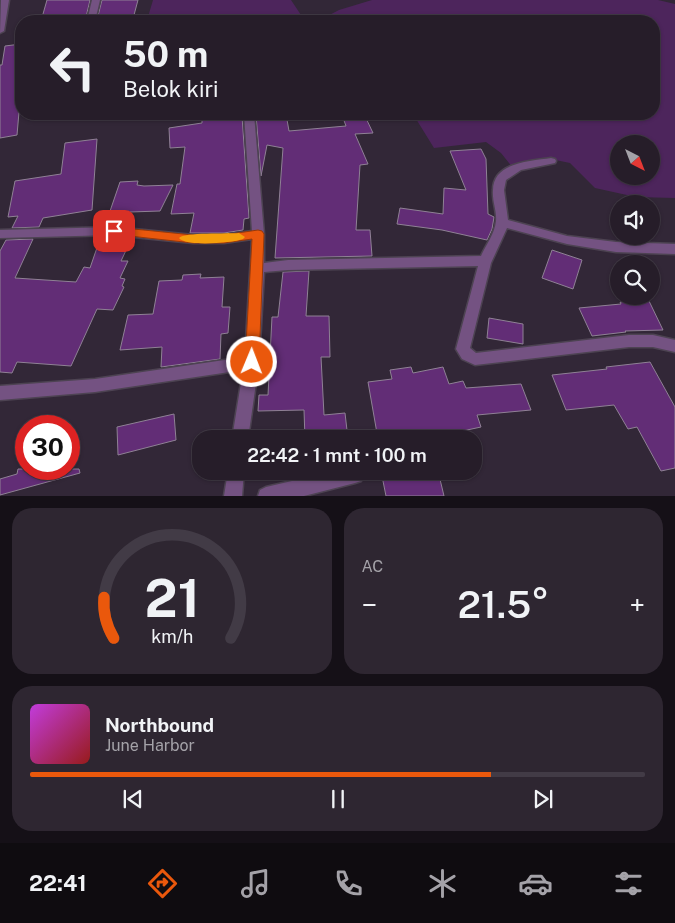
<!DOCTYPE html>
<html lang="id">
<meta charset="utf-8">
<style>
:root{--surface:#261d29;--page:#2e2631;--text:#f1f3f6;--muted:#a4a2a8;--line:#423b46;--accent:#ea580c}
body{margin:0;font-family:"Public Sans",sans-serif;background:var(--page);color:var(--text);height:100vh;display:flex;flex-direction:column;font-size:19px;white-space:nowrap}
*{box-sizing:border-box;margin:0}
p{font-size:16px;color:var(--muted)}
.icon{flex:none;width:28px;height:28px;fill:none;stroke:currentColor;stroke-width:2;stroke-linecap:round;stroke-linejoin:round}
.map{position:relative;height:496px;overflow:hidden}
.drawer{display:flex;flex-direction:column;gap:12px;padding:12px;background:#151017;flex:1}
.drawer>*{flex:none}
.guide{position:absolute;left:15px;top:15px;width:645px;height:105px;border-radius:20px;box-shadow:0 1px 4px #0004,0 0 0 1px var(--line);background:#261d29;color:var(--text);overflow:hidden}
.needle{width:32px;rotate:138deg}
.controls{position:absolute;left:610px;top:135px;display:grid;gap:10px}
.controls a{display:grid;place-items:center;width:50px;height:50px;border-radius:50%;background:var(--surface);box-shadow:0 1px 4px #0004,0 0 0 1px var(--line);font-size:25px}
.speed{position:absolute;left:15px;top:415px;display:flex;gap:10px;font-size:25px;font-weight:700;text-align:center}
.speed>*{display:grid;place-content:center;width:65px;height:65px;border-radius:50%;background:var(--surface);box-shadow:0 1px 4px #0004,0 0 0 1px var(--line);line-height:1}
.speed .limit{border:8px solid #d22;background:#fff;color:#111}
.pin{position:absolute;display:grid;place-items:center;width:42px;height:42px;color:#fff;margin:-21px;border-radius:10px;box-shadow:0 2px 8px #0006}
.me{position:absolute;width:55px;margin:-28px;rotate:1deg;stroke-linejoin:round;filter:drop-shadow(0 0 4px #0008)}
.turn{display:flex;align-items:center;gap:18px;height:105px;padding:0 25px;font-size:22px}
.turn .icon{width:65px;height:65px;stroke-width:2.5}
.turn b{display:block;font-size:35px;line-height:42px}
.big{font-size:38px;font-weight:600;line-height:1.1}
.drawer .card{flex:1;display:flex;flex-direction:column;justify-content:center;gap:8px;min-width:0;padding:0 18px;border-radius:20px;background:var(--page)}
.drawer .dial{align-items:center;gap:0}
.dial svg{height:130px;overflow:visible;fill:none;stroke:var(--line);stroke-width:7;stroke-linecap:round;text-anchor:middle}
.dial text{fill:var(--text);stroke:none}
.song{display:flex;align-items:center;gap:15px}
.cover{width:60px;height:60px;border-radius:8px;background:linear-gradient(135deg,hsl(290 70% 55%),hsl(0 70% 35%))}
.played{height:5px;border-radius:2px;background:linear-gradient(90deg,var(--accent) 75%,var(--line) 75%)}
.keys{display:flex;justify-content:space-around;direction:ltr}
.heat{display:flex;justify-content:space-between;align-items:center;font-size:28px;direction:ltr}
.drawer .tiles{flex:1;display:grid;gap:12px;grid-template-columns:1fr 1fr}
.card:last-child{grid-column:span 2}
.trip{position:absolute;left:192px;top:430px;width:290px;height:50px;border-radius:20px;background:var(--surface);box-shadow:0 1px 4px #0004,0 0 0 1px var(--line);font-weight:600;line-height:50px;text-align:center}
.menu{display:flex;height:80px;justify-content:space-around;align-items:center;background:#0f0c10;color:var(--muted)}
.menu .icon{width:35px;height:35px}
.menu .selected{color:var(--accent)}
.menu b{font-size:22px;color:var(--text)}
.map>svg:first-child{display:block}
.green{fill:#4d255c;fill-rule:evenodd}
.building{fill:#622d76;stroke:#8f8195}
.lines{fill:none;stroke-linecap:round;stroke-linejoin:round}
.minor-casing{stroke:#4d4352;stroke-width:3}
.minor{fill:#745282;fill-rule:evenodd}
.route{fill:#ea580c;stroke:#983908}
.slow{fill:#f59e0b}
</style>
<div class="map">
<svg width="675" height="496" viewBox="0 0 675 496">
<rect width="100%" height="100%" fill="#322737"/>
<!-- green -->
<path class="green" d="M153,0h138l14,21h-208l51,-4z
M372,0h286l17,4v194l-39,-1 -41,-9 -25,-25 -24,-5 -33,10 -12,-15 -15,-11 -52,6 -21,-34h241v-93h-336l21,-11zM619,144h32v32h-32z"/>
<!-- building -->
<path class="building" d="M47,0h43l-4,17h-11v4h-34z
M102,0h36l-4,15 -36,1z
M21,44v37l-3,1 1,30 -2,23 -17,3v-73h2l3,-19z
M286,114l3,17 57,-5 -4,-11 22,-1 9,19 -18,1 13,30 -8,1 -4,65h14l2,26 -97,2 8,-110 -16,-3 -6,31 -5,-61z
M242,116l7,102 -5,1 -1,11 -19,3h-34l4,-20 -23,1 6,-30h3l5,-37 -15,1 -1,-20 33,-5v-3z
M97,139l-5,71 -49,8 -4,9 -27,1 6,-12 -10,1 7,-36 46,-7 4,-31z
M481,149l5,10 2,55 6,3 -2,12 -5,11 -45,-10 -45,-6 3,-16 43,6 1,-26 22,2 -16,-39z
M138,181l-1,4 7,1 29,-1 -13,26 -30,1 -2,4 -20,1 12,-35z
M33,239l-18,39 61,4 8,-15 6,1 10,-29 30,3 -9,19h7l-8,17 5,1 -3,7 2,1 -11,23 -16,-1 -26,57 -54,-4 -5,11 -12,-1v-121l6,-11z
M552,250l30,10 -9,29 -31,-11z
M309,271l-3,45h23l1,41h-9l3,58 21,-2 3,26h-43l-1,-29 -46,1 1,-16h9l4,-78h6l5,-45z
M201,274l-1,4 24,-1 -2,30h8l-2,26 -7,1 -1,25 -59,8 1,-20 -42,3 8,-35 25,-1 6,-33 23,-1 1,-5z
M649,301l14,29 -38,1 1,1 -34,4 -13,-28 42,-4 -1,-2z
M489,318l34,6v20l-36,-6z
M650,362l25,45v61l-14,3 -24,-44 -9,2 -14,-24 -48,5 -14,-35 55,-6 -1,-2z
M411,367l2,6 30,-6 6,17 14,-3 3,7 55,-4 10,26 -54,5 4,12 -56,12h-47l-10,-57 24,-3 -2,-9z
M174,414l2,26 -58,15 -1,-28z
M18,469h61l1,4 -80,22v-16l17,-5z
M381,471h57l6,25h-58z"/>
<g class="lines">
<!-- minor casing -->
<g class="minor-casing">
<path id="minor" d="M1,0h8l-5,31 -4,2z
M92,0h8l-5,21h-8z
M244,114h10l10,120v29l24,-3 193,-4c5,-11 14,-23 15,-35 1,-10 -4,-20 -3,-31 0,-28 38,-29 58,-32l4,1 1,2 -1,2 -34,7 -15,10 -2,10 4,30 59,16 49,6 59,2v10l-59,-2 -49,-8 -60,-16 -16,35 -21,85 6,5 153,-18h24l22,5v12l-22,-5h-24l-154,18 -13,-6 -6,-10 22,-83 -190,4 -24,2 -5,90 -11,77h-16l11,-69 -148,22 -95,8v-14l95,-7 150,-22 7,-118 -28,4h-31l-79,-8 -114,3v-8l114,-3 79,8h31l28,-4z
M228,471h16l-2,25h-18z
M335,471h27l1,4 -2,6 -6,2 -51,13h-46l2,-6 6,-3z"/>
</g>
<!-- minor -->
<use href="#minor" class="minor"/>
</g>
<!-- route -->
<path class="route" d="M114,227l79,8h31l34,-5 4,1 2,3 -5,128 -2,5 -5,1 -5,-1 -2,-5 7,-123 -28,4h-31l-82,-9 -2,-3z"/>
<!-- slow -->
<path class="slow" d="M239,233l6,4 -2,2c-11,4 -57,8 -64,-1 5,-6 49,-4 60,-5z"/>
</svg>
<div class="controls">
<a><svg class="needle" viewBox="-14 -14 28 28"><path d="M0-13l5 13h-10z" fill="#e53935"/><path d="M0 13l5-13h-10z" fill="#a4a2a8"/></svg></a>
<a><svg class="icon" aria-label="sound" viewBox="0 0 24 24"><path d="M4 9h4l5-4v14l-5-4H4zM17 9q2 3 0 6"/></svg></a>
<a><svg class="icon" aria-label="search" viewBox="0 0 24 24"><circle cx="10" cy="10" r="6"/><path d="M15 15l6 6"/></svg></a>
</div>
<div class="speed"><div class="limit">30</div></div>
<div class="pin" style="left:114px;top:231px;background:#d93025"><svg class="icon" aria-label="arrive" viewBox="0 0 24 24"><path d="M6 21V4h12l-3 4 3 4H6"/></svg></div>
<svg class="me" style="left:252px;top:362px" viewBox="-20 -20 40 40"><circle r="17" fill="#ea580c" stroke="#fff" stroke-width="3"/><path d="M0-11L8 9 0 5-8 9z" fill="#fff"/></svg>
<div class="trip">22:42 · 1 mnt · 100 m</div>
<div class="guide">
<div class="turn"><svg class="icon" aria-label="left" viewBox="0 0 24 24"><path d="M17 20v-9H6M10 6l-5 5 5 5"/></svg><div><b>50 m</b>Belok kiri</div></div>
</div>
</div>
<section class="drawer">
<div class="tiles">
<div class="card dial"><svg viewBox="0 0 100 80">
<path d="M14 69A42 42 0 1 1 86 69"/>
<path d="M14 69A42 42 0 0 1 8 44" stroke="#ea580c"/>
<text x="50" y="56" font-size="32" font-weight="700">21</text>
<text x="50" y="72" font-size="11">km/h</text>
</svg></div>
<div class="card"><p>AC</p>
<div class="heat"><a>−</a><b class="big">21.5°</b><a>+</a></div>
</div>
<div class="card">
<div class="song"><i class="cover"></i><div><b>Northbound</b><p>June Harbor</p></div></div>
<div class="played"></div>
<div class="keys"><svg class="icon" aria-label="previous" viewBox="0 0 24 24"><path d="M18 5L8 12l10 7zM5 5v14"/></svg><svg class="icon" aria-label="pause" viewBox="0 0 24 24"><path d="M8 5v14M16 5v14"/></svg><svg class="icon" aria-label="next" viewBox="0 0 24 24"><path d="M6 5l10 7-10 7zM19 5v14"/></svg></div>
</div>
</div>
</section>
<nav class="menu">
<b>22:41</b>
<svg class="icon selected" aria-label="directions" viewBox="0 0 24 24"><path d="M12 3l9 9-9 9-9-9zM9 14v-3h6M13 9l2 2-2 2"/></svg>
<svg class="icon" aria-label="music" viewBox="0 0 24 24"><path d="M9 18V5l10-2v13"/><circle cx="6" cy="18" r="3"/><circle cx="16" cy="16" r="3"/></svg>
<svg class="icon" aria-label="phone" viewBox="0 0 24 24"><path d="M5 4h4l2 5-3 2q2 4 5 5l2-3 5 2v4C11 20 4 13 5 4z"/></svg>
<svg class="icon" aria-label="climate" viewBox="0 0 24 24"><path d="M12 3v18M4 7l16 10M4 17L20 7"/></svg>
<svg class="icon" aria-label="car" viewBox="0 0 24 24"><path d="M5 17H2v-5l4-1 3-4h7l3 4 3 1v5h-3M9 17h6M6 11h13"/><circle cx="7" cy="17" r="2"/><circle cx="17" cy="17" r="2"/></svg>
<svg class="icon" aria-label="filters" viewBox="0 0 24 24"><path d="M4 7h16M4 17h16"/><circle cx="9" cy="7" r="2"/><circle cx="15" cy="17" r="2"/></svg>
</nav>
